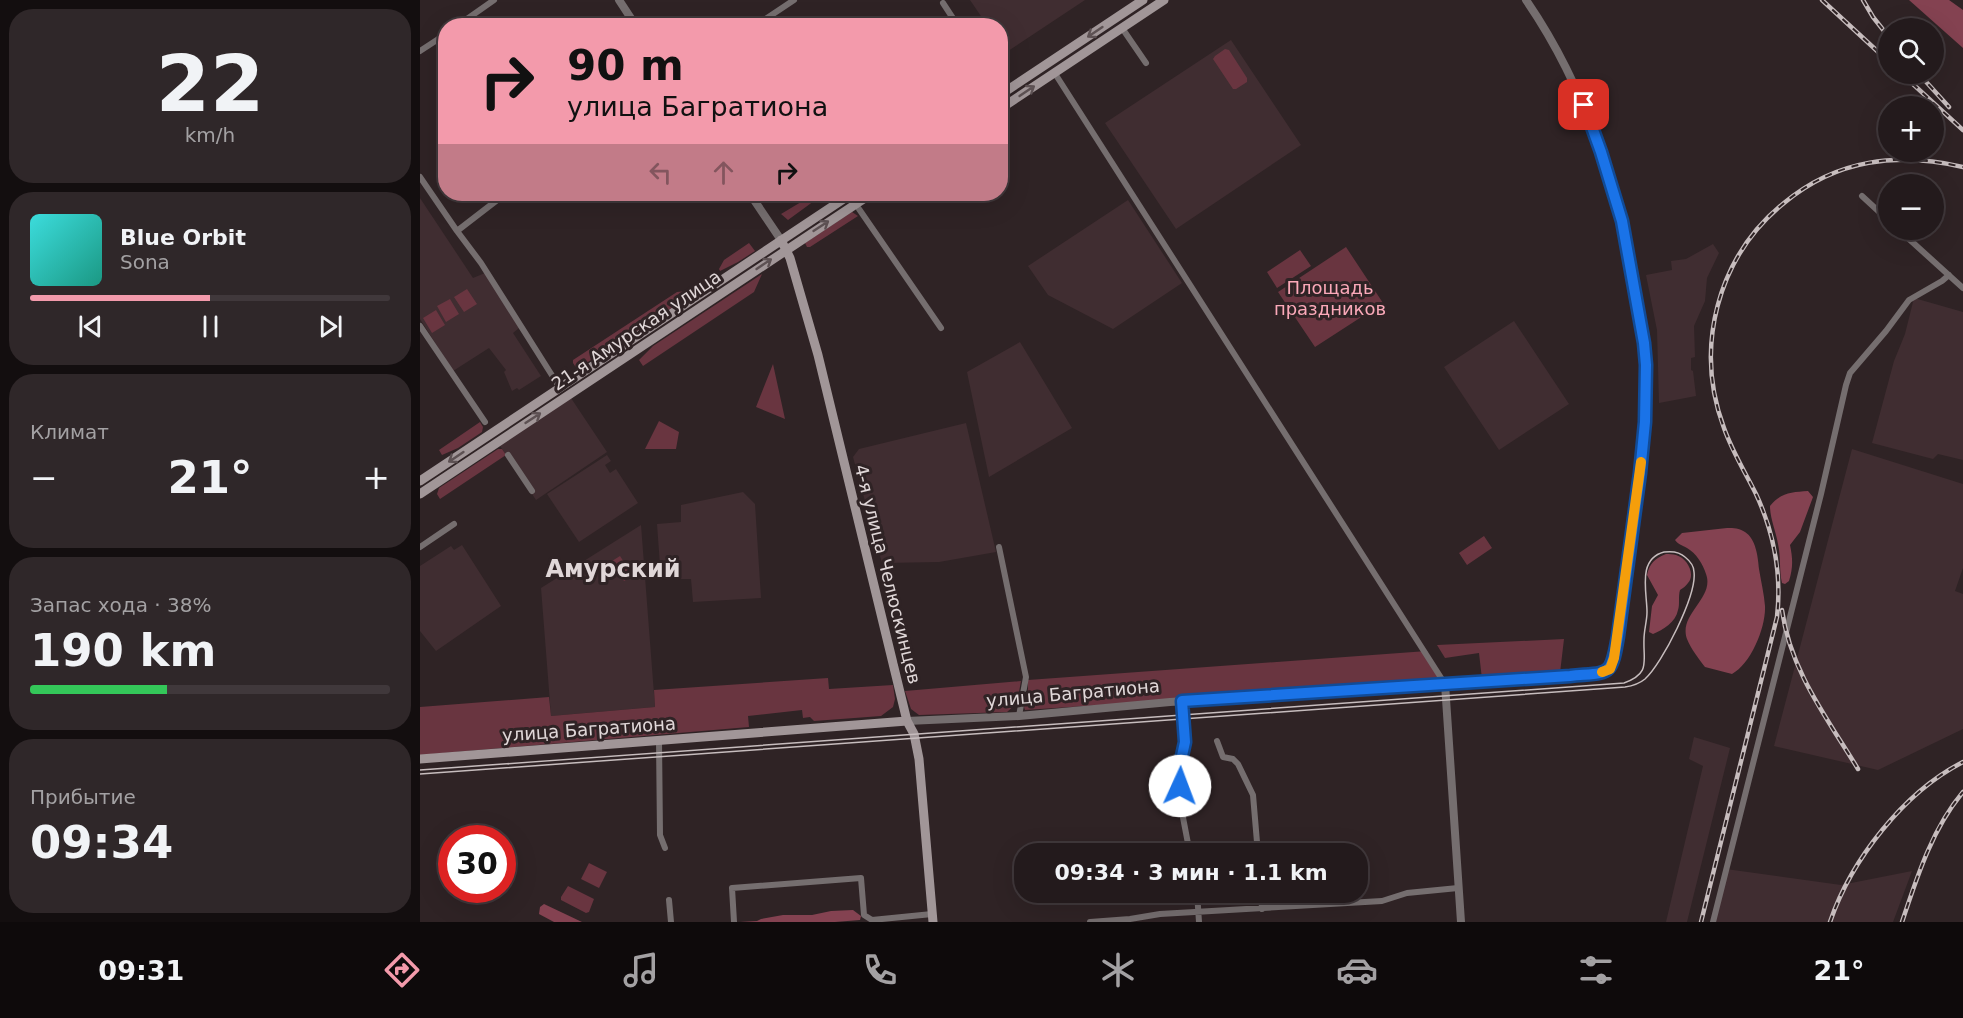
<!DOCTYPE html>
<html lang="ru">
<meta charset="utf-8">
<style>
:root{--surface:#231a1c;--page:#2f2729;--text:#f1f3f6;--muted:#a3a1a3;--line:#40383b;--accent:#f39aab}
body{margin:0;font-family:"DejaVu Sans",sans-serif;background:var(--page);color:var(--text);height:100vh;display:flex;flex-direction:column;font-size:22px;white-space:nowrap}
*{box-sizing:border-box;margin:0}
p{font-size:20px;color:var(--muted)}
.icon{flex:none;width:33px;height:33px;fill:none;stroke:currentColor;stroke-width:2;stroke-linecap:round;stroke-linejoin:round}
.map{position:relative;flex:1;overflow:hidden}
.side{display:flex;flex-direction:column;gap:9px;padding:9px;background:#130e0f;width:420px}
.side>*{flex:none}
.banner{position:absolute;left:18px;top:18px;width:570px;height:183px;border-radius:24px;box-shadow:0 6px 24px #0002,0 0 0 2px var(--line);background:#f39aab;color:#111;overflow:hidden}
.buttons{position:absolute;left:1458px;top:18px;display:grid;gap:12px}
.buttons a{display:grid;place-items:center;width:66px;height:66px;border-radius:50%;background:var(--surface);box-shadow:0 6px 24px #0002,0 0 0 2px var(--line);font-size:30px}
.speed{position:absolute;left:18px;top:825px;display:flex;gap:12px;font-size:30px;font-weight:700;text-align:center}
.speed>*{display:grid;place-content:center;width:78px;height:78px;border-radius:50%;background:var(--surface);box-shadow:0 6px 24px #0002,0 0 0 2px var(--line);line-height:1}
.speed .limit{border:9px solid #d22;background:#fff;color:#111}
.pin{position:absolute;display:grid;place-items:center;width:51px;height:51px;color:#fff;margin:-26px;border-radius:12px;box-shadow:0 3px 9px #0006}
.me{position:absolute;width:66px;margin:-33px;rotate:2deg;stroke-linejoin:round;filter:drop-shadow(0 0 4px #0008)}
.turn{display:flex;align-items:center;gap:21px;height:126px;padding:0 30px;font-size:27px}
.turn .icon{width:78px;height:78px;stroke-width:2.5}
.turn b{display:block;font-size:42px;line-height:51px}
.lanes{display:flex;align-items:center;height:57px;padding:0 30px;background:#0003;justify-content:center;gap:30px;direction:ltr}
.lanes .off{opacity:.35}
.big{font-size:45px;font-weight:700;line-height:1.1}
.side .widget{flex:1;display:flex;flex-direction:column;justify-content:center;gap:9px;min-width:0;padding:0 21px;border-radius:24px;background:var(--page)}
.side .dial{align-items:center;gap:0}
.dial b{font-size:78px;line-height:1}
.song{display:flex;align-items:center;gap:18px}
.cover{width:72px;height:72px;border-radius:9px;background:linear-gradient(135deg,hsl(180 70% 55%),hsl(170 70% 35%))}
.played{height:6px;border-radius:3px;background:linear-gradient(90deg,var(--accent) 50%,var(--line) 50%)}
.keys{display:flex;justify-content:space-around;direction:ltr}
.heat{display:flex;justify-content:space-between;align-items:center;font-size:33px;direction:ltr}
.charge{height:9px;border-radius:4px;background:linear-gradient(90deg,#34c759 38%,var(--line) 0)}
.trip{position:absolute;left:594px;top:843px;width:354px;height:60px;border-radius:24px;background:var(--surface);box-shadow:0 6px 24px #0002,0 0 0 2px var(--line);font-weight:700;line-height:60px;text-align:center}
.menu{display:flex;height:96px;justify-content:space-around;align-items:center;background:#0e0a0b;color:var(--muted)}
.menu .icon{width:42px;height:42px}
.menu .active{color:var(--accent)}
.menu b{font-size:27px;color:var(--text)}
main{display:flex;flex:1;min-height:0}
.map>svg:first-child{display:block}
.built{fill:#402d31}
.green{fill:#693540}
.forest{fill:#844251}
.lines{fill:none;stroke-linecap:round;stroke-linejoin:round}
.minor{stroke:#756e6f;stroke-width:6}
.tertiary{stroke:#756e6f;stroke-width:8}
.secondary{stroke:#a19698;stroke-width:9}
.tram{stroke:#c7bdbe;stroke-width:1.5}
.rail-casing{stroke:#c7bdbe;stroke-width:4.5}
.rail{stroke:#2f2325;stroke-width:2;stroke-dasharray:7;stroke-linecap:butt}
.oneway{stroke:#5d5153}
.route-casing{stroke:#114b97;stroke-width:15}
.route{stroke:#1a73e8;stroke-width:10}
.slow{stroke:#f59e0b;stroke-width:10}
.labels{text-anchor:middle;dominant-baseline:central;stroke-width:6;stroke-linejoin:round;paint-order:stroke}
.park-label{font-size:18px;fill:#fba9b9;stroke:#2f2325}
.street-label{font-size:18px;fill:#e0d7d8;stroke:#2f2325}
.district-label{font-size:24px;font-weight:bold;fill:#e0d7d8;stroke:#2f2325}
</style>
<main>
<section class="side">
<div class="widget dial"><b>22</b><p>km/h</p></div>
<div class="widget">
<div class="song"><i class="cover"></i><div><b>Blue Orbit</b><p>Sona</p></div></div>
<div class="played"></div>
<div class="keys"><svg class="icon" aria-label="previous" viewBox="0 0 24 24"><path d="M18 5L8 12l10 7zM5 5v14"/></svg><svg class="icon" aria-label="pause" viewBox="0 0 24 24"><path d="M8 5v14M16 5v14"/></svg><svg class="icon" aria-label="next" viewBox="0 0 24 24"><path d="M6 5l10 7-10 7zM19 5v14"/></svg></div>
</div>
<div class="widget"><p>Климат</p>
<div class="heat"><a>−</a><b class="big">21°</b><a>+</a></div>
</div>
<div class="widget"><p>Запас хода · 38%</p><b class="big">190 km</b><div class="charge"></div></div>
<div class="widget"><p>Прибытие</p><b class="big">09:34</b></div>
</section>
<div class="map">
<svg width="1543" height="922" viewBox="0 0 1543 922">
<rect width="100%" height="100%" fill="#2f2325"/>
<!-- built -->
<path class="built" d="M550,0h115l-80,53 -4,-7 -1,-20 -13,-1z
M811,40l70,105 -125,84 -71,-106z
M0,198l53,80 12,-5 34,55 -6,5 28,43 -22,14 -2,-2 -5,3 -8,-19 2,-2 -17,-22 -36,23 -33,-52z
M708,200l54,83 -69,46 -65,-34 -20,-29z
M1293,244l6,9 -12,25 -2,23 -11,25 1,31 -4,1v12l2,1 3,25 -37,7 -2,-73 -11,-55 26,-5 -1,-9 15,-2z
M1494,298l49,14v148l-25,-6 -5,5 -61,-16 22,-82 11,-27z
M1094,321l55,83 -70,46 -55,-83z
M600,342l52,86 -83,49 -22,-105z
M151,398l36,54 -71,48 -36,-54z
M546,423l30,129 -57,10 -57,1 -29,-106 6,-8z
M1432,449l111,35v84l-8,23 8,3v135l-85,41 -104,-24z
M187,455l4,6 -6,4 5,8 6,-4 22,34 -59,39 -32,-48z
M323,492l12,12 6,94 -68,4 -2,-23h-30l-4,-55 24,-2v-17z
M221,525l14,182 -104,9 -10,-128z
M42,545l39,61 -65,45 -16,-20v-65l31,-20 3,4z
M1274,737l36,11 -43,174h-21l37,-156 -14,-7z
M1306,869l115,16 71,-14 -19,51h-180z"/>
<!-- green -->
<path class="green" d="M805,49l4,1 18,28v4l-11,7h-3l-20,-30 2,-3z
M391,196l3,5 -26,19 -7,-6z
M432,212l6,4 -48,31h-3l-2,-4z
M329,243l6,8 -17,11 -18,9 -1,-2 5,-9z
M926,247l37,56 -68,44 -37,-55z
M880,250l11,16 -34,22 -10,-16z
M342,274l-8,18 -111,74 -4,-6 14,-14z
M47,289l10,15 -13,8 -10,-15z
M267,291l1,2 -12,12 -51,34 -17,7 -3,5 -28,18 -4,-6v-3l104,-68z
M30,299l9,15 -13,8 -9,-16z
M16,310l9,15 -13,8 -9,-15z
M353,364l12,55 -29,-12z
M239,421l20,11 -3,17h-31z
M60,422l3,5 -1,5 -24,16 -16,7 -3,-5z
M78,449h4l4,6 -66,44 -3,-5 2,-6z
M1064,536l8,12 -25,17 -8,-12z
M200,556l13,20 -9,5 -12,-20z
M1144,639l-4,34 -78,6 -3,-26 -34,5 -8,-13z
M1007,651l12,28 -5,4 -409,27 -1,-3 4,-18v-9z
M408,678l1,11 64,-4 2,14 -2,8 -12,9 -67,5 -4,-4 -7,1 -1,-8 -54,6 1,11 -329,28v-48l129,-10 2,19 104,-9 -1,-17z
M601,681l-4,22 -10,9 -88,3 -8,-6 -6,-18z
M169,863l18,9 -8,16 -18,-9z
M148,886l26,13 -5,13 -3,1 -25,-13v-3z"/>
<!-- forest -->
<path class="forest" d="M1489,0h40l14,10v38z
M1388,491l5,6 -13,35 -10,13c3,14 3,23 -1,36l-4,3 -3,-1c-3,-13 -1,-26 -4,-39 -2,-13 -8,-25 -8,-38 10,-13 22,-14 38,-15z
M1307,528c7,0 12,0 18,4 11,7 13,25 14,37 2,12 5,25 6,37 1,21 -14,58 -33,68l-27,-7c-6,-8 -14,-18 -18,-28 -9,-25 28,-41 19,-65 -3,-10 -10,-21 -19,-26 -5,-3 -8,-3 -12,-8l7,-7z
M1246,554c3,0 7,0 10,1 11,3 20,19 12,28 -2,3 -5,5 -8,7 -2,7 0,14 -2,20 -2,12 -15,20 -25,24l-4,-2 3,-26 6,-11 -11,-20c3,-12 7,-16 19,-21z
M124,904l38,18h-28l-15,-8 1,-7z
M433,910l8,6 -1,4 -25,2h-95l17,-1 4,-2 22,-4h29l19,-4z"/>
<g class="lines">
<!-- minor -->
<path class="minor" d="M523,3l15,23
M37,26l37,-26
M335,26l39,-26
M702,28l24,35
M0,51l26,-17
M634,72l391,612
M0,177l37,54 24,32 79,125
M1442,196l26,24
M439,209l82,119
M1479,230l64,58
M37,231l48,-37
M0,326l65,96
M88,455l24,36
M0,547l34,-23
M579,547l27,130 -7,39
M762,701l3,41 -5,23 1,42 9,47
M239,740l1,95 5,13
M797,741l6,16 10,2 5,5 15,31 5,59
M777,892l2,30
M841,892l1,17
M249,900l2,22
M314,922l-2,-34 129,-10 3,37 8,5 60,-6
M670,922l40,-3 30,-5 222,-13 25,-8 51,-5
M1293,922l108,-428 25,-109 4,-12 36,-42 23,-31 33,-19 7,-6"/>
<!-- tertiary -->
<path class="tertiary" d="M199,0l17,26
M330,194l31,46
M1025,684l16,238
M487,721l112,-5 151,-14 400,-26c9,0 33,-1 40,-7 8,-8 16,-87 18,-103 9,-67 21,-135 18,-203 -1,-23 -7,-45 -10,-67 -19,-107 -48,-206 -110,-296"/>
<!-- secondary -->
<path class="secondary" d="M580,95l143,-95
M580,109l164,-109
M361,240l9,18 28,97 89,366 7,13 5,25 14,163
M0,481l431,-287
M0,494l451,-300
M0,759l487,-38"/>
<!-- tram -->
<path class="tram" d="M0,770l1204,-87c27,-10 19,-21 20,-44 0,-9 3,-18 3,-27 0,-20 -10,-53 17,-60 8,-1 16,0 21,5 5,4 9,9 9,15 3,23 -32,92 -49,107 -6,5 -13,7 -20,8l-1205,87"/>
<!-- rail casing -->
<g class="rail-casing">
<path id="rail" d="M1402,0l66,61
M1443,0l10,17 15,19
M1482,74l61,56
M1499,74l30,33
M1362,610c8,60 45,108 76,159
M1281,922l76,-305c5,-44 -3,-84 -21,-123 -11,-22 -24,-43 -32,-66 -30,-80 -7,-171 60,-225 53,-44 113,-51 179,-36
M1410,922c21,-62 74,-130 133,-160
M1482,922c15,-45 30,-93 61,-130"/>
</g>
<!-- rail -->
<use href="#rail" class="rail"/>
</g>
<!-- one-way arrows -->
<defs><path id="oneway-shaft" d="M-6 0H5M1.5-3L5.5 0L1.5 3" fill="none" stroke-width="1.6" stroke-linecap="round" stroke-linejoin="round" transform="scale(1.5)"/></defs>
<g class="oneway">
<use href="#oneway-shaft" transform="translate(675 32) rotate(146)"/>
<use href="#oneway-shaft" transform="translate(607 91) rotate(-34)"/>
<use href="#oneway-shaft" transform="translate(401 226) rotate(-33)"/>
<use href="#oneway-shaft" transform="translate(344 264) rotate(-34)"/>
<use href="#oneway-shaft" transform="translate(113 418) rotate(-33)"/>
<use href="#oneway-shaft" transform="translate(36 457) rotate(146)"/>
</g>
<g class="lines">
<!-- route casing -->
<g class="route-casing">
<path id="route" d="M760,786v-21l5,-23 -3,-41 388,-25c40,-4 41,2 48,-40l22,-163 5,-51 1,-57 -2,-22 -22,-122 -21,-69 -17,-47"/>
</g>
<!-- route -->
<use href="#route" class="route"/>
<!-- slow -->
<path class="slow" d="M1182,672l8,-3 4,-11 27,-196"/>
</g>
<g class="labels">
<!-- park labels -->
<g class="park-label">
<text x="910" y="287">Площадь<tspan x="910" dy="21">праздников</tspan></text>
</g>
<!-- street labels -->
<g class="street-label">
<text transform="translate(216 330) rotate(-34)">21-я Амурская улица</text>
<text transform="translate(468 574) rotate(76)">4-я улица Челюскинцев</text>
<text transform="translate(653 693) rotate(-5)">улица Багратиона</text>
<text transform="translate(169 729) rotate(-4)">улица Багратиона</text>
</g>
<!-- district labels -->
<g class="district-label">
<text x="193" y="569">Амурский</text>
</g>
</g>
</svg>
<div class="buttons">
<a><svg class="icon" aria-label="search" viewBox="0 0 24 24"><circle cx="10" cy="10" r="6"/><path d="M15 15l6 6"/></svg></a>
<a>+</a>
<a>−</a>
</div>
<div class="speed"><div class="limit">30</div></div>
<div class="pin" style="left:1164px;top:105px;background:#d93025"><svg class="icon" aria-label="arrive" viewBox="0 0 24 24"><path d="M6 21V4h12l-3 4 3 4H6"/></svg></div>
<svg class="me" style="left:760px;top:786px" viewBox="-20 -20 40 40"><circle r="19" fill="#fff"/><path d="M0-13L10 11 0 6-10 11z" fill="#1a73e8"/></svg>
<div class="trip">09:34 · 3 мин · 1.1 km</div>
<div class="banner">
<div class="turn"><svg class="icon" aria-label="right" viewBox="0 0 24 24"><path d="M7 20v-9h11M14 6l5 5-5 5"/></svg><div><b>90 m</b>улица Багратиона</div></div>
<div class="lanes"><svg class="icon off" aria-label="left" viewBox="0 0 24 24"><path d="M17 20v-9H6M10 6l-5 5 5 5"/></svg><svg class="icon off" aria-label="ahead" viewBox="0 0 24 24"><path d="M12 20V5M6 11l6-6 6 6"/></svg><svg class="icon" aria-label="right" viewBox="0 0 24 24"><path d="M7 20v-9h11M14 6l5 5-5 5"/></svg></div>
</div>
</div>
</main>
<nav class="menu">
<b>09:31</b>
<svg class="icon active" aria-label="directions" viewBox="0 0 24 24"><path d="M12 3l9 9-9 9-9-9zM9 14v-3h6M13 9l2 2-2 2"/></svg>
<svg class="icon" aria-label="music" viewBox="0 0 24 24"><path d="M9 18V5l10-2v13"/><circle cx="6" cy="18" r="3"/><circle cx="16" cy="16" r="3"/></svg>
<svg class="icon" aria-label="phone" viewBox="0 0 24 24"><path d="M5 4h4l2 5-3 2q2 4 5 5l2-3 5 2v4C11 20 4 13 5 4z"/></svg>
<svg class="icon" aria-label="climate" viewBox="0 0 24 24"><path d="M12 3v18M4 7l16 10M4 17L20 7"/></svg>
<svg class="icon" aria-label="car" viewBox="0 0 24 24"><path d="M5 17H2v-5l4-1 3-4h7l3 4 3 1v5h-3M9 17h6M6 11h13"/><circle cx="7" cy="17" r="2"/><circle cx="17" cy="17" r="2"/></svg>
<svg class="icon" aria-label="filters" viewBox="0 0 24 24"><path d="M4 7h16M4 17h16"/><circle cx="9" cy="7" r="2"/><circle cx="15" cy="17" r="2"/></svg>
<b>21°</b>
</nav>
